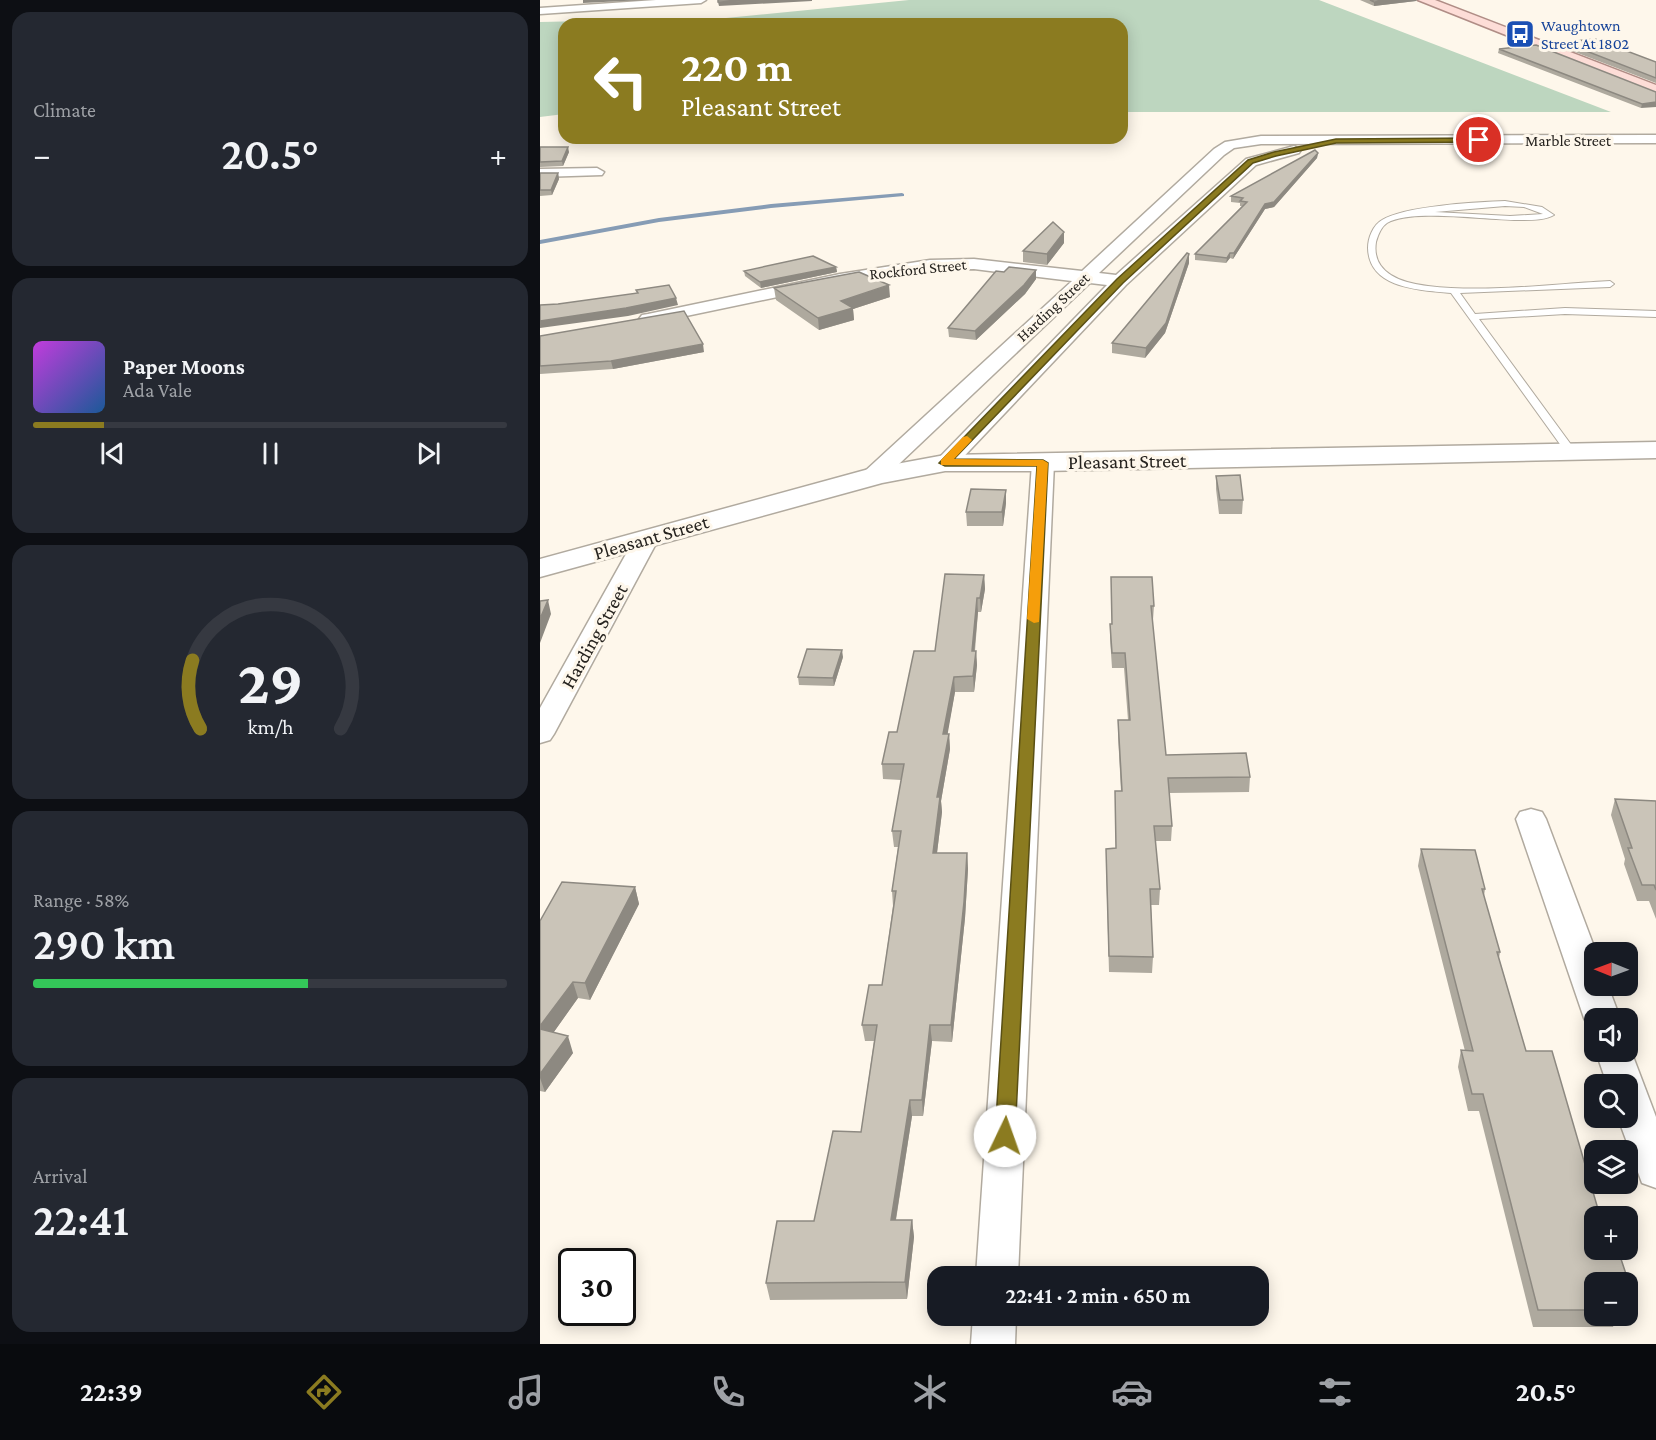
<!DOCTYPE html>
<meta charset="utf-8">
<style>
:root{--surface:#171b24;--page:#242831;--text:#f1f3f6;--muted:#9ea1a6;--line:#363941;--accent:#8b7b20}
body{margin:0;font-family:"Crimson Pro",serif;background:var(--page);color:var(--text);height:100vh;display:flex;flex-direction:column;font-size:22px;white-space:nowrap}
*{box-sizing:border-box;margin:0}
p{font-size:20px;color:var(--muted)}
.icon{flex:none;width:33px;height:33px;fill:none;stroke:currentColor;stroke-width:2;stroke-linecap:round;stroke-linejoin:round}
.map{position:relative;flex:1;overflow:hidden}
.details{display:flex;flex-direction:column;gap:12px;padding:12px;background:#0d0f14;width:540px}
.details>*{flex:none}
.hud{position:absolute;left:18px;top:18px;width:570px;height:126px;border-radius:18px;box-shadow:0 3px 15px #0003;background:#8b7b20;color:#fff;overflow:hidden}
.needle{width:39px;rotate:271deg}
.controls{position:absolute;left:1044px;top:942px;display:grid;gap:12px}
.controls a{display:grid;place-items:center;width:54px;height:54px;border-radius:12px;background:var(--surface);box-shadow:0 3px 15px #0003;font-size:30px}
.speed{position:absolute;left:18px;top:1248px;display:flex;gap:12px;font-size:30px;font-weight:700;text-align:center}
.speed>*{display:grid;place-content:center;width:78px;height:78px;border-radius:50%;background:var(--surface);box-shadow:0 3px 15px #0003;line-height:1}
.speed .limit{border:3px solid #111;border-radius:9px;background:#fff;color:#111}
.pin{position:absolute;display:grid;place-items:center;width:51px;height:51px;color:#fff;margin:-26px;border:3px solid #fff;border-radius:50%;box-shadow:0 2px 6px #0007}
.me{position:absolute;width:66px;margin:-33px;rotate:3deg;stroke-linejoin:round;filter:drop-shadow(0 0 4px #0008)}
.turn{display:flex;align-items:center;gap:21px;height:126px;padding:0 24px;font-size:27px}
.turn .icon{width:78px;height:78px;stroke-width:2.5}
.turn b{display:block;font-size:42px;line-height:51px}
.big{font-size:45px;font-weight:600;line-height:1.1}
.details .widget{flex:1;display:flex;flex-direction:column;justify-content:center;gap:9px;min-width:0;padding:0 21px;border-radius:18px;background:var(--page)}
.details .dial{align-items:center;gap:0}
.dial svg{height:156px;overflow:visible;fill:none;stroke:var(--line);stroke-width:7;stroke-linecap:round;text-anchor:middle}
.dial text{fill:var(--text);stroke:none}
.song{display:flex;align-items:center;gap:18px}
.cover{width:72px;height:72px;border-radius:9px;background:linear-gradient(135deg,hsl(290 70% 55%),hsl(210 70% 35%))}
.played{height:6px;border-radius:3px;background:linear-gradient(90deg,var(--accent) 15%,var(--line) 15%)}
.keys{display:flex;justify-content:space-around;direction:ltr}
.heat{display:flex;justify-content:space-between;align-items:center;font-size:33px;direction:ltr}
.charge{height:9px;border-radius:4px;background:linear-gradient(90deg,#34c759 58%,var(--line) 0)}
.trip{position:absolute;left:387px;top:1266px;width:342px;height:60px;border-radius:18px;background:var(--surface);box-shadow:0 3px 15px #0003;font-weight:600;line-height:60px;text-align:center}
.dock{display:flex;height:96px;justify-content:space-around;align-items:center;background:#090b0e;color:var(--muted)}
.dock .icon{width:42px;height:42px}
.dock .selected{color:var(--accent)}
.dock b{font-size:27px;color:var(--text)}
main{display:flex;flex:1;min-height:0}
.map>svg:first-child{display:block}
.green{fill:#bdd6bf}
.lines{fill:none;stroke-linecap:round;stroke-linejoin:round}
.stream{fill:#869cb5;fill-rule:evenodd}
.service-casing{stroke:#b1aa9f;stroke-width:2}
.minor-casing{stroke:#b1aa9f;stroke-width:3}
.tertiary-casing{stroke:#b1aa9f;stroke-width:3}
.primary-casing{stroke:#b08d86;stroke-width:3}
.service{fill:#fff;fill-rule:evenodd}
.minor{fill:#fff;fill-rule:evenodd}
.tertiary{fill:#fff;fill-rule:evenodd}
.primary{fill:#fdddd7;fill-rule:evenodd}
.wall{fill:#aea99e}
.shaded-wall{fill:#8d8981}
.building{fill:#cac4b8;stroke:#8d8981;stroke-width:1.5}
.route{fill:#8b7b20;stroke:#5a5015;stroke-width:1.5}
.slow{fill:#f59e0b}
.labels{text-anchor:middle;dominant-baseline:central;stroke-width:6;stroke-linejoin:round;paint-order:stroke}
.far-transit-label{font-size:16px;fill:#164399;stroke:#fef7eb;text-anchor:start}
.far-street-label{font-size:16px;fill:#26231f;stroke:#fef7eb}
.street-label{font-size:20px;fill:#26231f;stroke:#fef7eb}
</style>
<main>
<section class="details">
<div class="widget"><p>Climate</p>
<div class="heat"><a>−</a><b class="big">20.5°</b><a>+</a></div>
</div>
<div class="widget">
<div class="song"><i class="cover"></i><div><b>Paper Moons</b><p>Ada Vale</p></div></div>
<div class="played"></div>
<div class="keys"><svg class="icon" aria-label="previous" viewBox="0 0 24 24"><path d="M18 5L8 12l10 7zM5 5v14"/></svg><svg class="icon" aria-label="pause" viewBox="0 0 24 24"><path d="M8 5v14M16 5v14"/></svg><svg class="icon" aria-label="next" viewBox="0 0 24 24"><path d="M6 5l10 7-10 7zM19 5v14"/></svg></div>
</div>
<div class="widget dial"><svg viewBox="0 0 100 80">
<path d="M14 69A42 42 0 1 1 86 69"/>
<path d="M14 69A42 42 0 0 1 10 34" stroke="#8b7b20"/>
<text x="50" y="56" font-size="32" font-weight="700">29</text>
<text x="50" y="72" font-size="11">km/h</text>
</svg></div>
<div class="widget"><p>Range · 58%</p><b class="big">290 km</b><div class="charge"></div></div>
<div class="widget"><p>Arrival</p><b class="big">22:41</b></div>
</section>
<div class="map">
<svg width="1116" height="1344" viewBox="0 0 1116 1344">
<rect width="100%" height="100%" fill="#fef7eb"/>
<!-- green -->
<path class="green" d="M369,0h410l292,112h-489v-88h-558v90l-24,3v-95l186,-4z"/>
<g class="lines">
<!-- stream -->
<path class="stream" d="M362,193l2,1v2l-133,12 -112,14 -119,22v-4l119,-22 112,-14z"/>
<!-- service casing -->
<g class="service-casing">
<path id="service" d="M965,201l37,6 12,8c-8,5 -21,5 -31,5 -31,1 -111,-12 -136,3 -6,4 -9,12 -11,19 -5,32 27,41 52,44 57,7 124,-2 182,-5l4,3 -4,3 -150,6 15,21 90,-6 91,3v6l-91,-3 -86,5 96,131v4h-8l-116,-161c-31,-3 -82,-4 -83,-45 0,-10 5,-23 14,-28 22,-14 95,-18 123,-19zM965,206l19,1 19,7 -33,2 -75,-4z"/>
</g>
<!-- minor casing -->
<g class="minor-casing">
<path id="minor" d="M116,0h50l-5,3 -161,11v-6z
M1116,135v8l-395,1 -27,4 -10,7 -125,118 17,2 130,-116 48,-13 7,4 -2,3 -43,12 -130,120 -173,183 -8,2 -8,-2 -3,-5 173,-178 -17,-2 -210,199 -8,2 -8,-2 -3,-5 3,-5 208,-191 -98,-12 -44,1 -90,14 -192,40 -6,-1 -3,-4 3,-4 6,-1 192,-40 90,-14 44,-1 108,12 132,-122 11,-7 36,-6z
M57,168l7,4 -2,3 -62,2v-8z
M503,456l8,2 3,5 -36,813h-42l56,-813 3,-5z
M107,531l8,2 4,5 -105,196 -4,6 -10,3v-35l95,-170 4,-5z
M991,809l11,3 4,7 50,133 -2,34h14l12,32h-26v11l-5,-1 -5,-10 -68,-199 4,-7z
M1088,1043l28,74v71l-14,-5 -24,-65h10v-34h-21l-11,-32h32z
M433,1316h43l-1,28h-44z"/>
</g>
<!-- tertiary casing -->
<g class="tertiary-casing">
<path id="tertiary" d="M1116,442v16l-613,13h-98l-63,12 -342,94v-18l329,-90 76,-14z"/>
</g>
<!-- primary casing -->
<g class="primary-casing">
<path id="primary" d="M878,0h17l221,85v10z"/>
</g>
<!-- service -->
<use href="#service" class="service"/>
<!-- minor -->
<use href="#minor" class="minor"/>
<!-- tertiary -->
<use href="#tertiary" class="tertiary"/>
<!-- primary -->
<use href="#primary" class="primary"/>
</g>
<!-- wall -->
<path class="wall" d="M820,0h57l-1,1 -42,5z
M1023,42l93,20v21l-94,-36z
M959,49l157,43 -15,16 -143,-55z
M0,147l29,5 -6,14 -23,1z
M778,153l-1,5 -43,49 -9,2 -32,50 -3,-1 -4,5 -31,-3v-6l47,-48h-2v-3l-9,-1v-6z
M0,173h18l1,6 -7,16 -12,1z
M524,243l-17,22 -24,-3v-11z
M649,254v9l-24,70 -20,25 -33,-5v-10z
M296,267l1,5 -76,16 -16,-12 -1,-5z
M496,270v9l-11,15 -49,46 -27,-3 -1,-9 56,-56z
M234,288l116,9 -37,12 1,11 -35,10 -43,-30z
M0,336l164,16 -91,17 -73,5z
M676,476l27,24 -1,14h-23l-3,-25z
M466,490v13l-3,23h-36l-1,-14z
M444,575l1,14 -4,23h-3l-3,39h1l1,14 -3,27h-19l-8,42h2l1,15 -9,52 1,11 -5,41h30l1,16 -3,49 -13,124 -20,-1 -9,75h-11l-16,104h16l2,17 -7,62 -137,1 -4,-17 48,-62 47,-89 13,-91h-9l-3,-16 20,-40 11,-79 -1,-15 6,-44h-4l-2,-16 9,-51 -18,-1 -1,-15 53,-113z
M571,577l43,29 -1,14h-1l14,135 84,22 -1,15 -80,1 3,33 -1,15h-16l5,48 -1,16h-8l2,52 -1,16 -43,-1 -3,-108 10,-16 -1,-57h6l-3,-56v-15h10l-4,-52h-12l-2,-30v-14h2z
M303,657l-9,29 -35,-1 -1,-8z
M1075,799l41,2v118l-7,-18h-12l-13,-37 1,-5 -14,-44z
M881,849l64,40 -1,7 16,56 -1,6 27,93 100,223 -3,8h-29v34h23l-4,11h-80l-54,-216h-11l-10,-44 3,-17 4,1 -47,-185z
M95,887l4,17 -49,96 -12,-2 -25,35 20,20 -28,39 -5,-1v-170z"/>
<!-- shaded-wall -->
<path class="shaded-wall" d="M43,0h61l-61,3z
M225,0h47v1l-93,5 -1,-4z
M851,0h26l-1,1 -42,5v-4z
M1116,102v5l-15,1 1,-4z
M28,147l1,5 -6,14 -1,-5z
M778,153l-1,5 -43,49 -9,2 -32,50 1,-6 31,-49z
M18,173l1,6 -7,16 -1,-5z
M524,232v11l-17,22v-11z
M690,253v5l-4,5 1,-5z
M649,254v9l-24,70 -20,25 1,-10z
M296,267l1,5 -76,16 -1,-6z
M496,270v9l-11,15 -49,46 -1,-9z
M349,285l1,12 -37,12 1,11 -35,10 -1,-12 23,-17z
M136,298l2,7 -50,11 -88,12v-7z
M163,344l1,8 -91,17 -2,-8z
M466,490v13l-3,23 -1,-14z
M444,575l1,14 -4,23 -1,-14z
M437,598l1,14 -5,53 -1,-14z
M8,600l3,14 -11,29v-24z
M302,650l1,7 -9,29 -1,-8z
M436,651l1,14 -3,27 -1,-16z
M414,677l1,15 -10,57 -2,-15z
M409,734l1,15 -9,52 1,11 -7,57 -2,-16 4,-56z
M427,853l1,16 -3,49 -13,124 -1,-17z
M95,887l4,17 -49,96 -5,-17z
M33,982l5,16 -34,48 -4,-12v-8z
M390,1025l2,16 -9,75 -1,-16z
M28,1036l5,17 -28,39 -5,-14v-4z
M370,1100l2,16 -19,121 -2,-17z
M372,1220l2,17 -7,62 -2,-17z"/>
<!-- building -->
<path class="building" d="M178,0h47l-47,2z
M830,0h21l-17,2z
M1055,39l61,23v16l-93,-36z
M996,45l120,47v10l-14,2 -143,-55z
M0,147h28l-6,14 -22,1z
M775,150l3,3 -44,49 -9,2 -31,49h-4l-3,5 -32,-4 52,-52 -7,-1 3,-3 -12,-2z
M0,173h18l-7,17h-11z
M513,222l11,10 -17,22 -24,-3z
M647,253l2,1 -23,69 -20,25 -34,-5z
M273,256l23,11 -76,15 -16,-11z
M469,267l27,3 -12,15 -49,46 -27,-3 48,-57 8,1z
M319,272l30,13 -48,16 12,7 -35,10 -44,-30z
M129,285l7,13 -50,10 -86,13v-16l18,-1 80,-11 -2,-3z
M144,311l19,33 -92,17 -71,5v-30z
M700,475l3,25h-23l-4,-24z
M431,489l35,1 -4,22h-36z
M405,574l39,1 -4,23h-3l-5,53h4l-3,25 -19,1 -11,57h6l-12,63h3l-7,56h34l-3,49 -13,123h-21l-8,75h-12l-19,120h21l-7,62 -139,1 11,-62h37l19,-90 28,1 16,-107h-15l7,-40h13l14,-94h-4l9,-60h-9l12,-67h-22l7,-32h8l17,-81h21z
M571,577h41l2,29h-3l15,149 80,-2 4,24 -82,1 4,48h-18l6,63h-10l3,68 -44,-1 -3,-107 10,-1 -1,-57h7l-4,-71h12l-5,-67h-13l-2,-29h2z
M8,600l-8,19v-18z
M267,649l35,1 -9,28 -35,-1z
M1075,799l41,2v89l-2,-5h-12l-14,-37h4z
M881,849l54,1 10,39h-3l18,63h-3l29,99h26l48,165h8h-14v34h24l8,24 -18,1 2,7h-16v28h-56l-55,-216h-11l-11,-44 12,1z
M22,882l73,5 -50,96 -12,-1 -33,44v-105z
M0,1029l28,7 -28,38z"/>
<!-- route -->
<path class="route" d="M939,138l3,4 -146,1 -60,13 -23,7 -130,120 -169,176 89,1 5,3 -33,673 -3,5 -7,3 -7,-3 -3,-5 42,-670h-92l-6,-3 178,-184 131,-119 26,-8 62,-13z"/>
<!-- slow -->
<path class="slow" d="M427,436l5,4 -18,19 89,1 5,3 -9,159 -5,1 -7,-4 10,-153 -96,-1v-5l22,-23z"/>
<!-- icons -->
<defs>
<g id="bus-square" transform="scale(1.5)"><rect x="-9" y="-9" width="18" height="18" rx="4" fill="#1a4fb4" stroke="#fef7eb"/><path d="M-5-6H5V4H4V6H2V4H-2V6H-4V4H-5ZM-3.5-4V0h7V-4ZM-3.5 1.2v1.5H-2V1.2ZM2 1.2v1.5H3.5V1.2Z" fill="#fff"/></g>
</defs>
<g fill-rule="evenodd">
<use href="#bus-square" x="980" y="34"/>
</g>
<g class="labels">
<!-- far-transit labels -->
<g class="far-transit-label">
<text x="1001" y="25">Waughtown<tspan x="1001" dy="18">Street At 1802</tspan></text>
</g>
<!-- far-street labels -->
<g class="far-street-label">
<text x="1028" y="140">Marble Street</text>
<text transform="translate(378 269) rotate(-6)">Rockford Street</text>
<text transform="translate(513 307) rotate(-43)">Harding Street</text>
</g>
<!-- street labels -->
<g class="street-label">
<text transform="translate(587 461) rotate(-1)">Pleasant Street</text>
<text transform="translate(111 537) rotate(-16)">Pleasant Street</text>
<text transform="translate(54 636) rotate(-61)">Harding Street</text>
</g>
</g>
</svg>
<div class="controls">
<a><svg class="needle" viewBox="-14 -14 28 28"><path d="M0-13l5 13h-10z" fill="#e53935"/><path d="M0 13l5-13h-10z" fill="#9ea1a6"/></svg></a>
<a><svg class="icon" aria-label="sound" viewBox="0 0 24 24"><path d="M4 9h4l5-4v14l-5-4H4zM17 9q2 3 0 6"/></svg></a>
<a><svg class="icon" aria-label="search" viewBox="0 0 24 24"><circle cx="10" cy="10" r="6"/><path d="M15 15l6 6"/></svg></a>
<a><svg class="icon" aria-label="layers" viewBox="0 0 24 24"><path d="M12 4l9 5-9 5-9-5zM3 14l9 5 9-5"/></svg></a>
<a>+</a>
<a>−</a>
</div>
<div class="speed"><div class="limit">30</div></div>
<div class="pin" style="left:939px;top:140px;background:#d93025"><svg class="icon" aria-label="arrive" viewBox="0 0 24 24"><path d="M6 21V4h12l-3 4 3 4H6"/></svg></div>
<svg class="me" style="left:465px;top:1136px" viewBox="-20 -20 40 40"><circle r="19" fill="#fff"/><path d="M0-13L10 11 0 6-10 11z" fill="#8b7b20"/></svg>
<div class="trip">22:41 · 2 min · 650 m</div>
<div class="hud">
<div class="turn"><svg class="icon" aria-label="left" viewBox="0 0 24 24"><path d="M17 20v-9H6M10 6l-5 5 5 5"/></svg><div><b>220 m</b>Pleasant Street</div></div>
</div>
</div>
</main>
<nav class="dock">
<b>22:39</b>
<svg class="icon selected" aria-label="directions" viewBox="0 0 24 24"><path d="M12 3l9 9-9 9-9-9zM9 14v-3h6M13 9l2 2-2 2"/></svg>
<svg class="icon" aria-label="music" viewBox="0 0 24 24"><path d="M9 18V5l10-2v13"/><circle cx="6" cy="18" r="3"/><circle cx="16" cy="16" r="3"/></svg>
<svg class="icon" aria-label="phone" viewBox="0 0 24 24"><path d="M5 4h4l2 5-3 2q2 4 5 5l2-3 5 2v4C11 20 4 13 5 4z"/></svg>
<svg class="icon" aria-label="climate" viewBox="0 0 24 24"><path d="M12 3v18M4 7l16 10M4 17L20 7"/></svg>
<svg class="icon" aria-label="car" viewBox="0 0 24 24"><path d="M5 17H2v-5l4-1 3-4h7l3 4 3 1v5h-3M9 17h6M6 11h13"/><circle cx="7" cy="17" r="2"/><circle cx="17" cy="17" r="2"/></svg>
<svg class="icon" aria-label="filters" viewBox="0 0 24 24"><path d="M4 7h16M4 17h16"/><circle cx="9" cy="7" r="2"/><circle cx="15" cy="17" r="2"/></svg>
<b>20.5°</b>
</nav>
